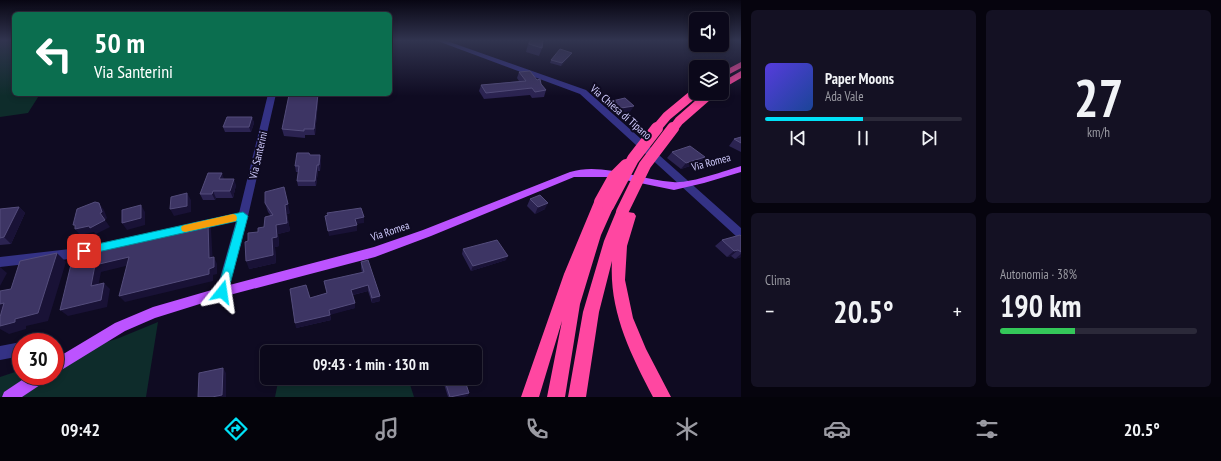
<!DOCTYPE html>
<html lang="it">
<meta charset="utf-8">
<style>
:root{--surface:#0b081a;--page:#141123;--text:#f1f3f6;--muted:#9a9aa2;--line:#2b2939;--accent:#00e1f7}
body{margin:0;font-family:"PT Sans Narrow",sans-serif;background:var(--page);color:var(--text);height:100vh;display:flex;flex-direction:column;font-size:15px;white-space:nowrap}
*{box-sizing:border-box;margin:0}
p{font-size:13px;color:var(--muted)}
.icon{flex:none;width:22px;height:22px;fill:none;stroke:currentColor;stroke-width:2;stroke-linecap:round;stroke-linejoin:round}
.map{position:relative;flex:1;overflow:hidden}
.drawer{display:flex;flex-direction:column;gap:10px;padding:10px;background:#06040e;width:480px}
.drawer>*{flex:none}
.top-card{position:absolute;left:12px;top:12px;width:380px;height:84px;border-radius:6px;box-shadow:0 2px 6px #0003,0 0 0 1px var(--line);background:#0b6e4f;color:#fff;overflow:hidden}
.controls{position:absolute;left:689px;top:12px;display:grid;gap:8px}
.controls a{display:grid;place-items:center;width:40px;height:40px;border-radius:6px;background:var(--surface);box-shadow:0 2px 6px #0003,0 0 0 1px var(--line);font-size:20px}
.speed{position:absolute;left:12px;top:333px;display:flex;gap:8px;font-size:20px;font-weight:700;text-align:center}
.speed>*{display:grid;place-content:center;width:52px;height:52px;border-radius:50%;background:var(--surface);box-shadow:0 2px 6px #0003,0 0 0 1px var(--line);line-height:1}
.speed .limit{border:6px solid #d22;background:#fff;color:#111}
.pin{position:absolute;display:grid;place-items:center;width:34px;height:34px;color:#fff;margin:-17px;border-radius:8px;box-shadow:0 2px 6px #0006}
.me{position:absolute;width:44px;margin:-22px;rotate:15deg;stroke-linejoin:round;filter:drop-shadow(0 0 3px #0008)}
.turn{display:flex;align-items:center;gap:14px;height:84px;padding:0 16px;font-size:18px}
.turn .icon{width:52px;height:52px;stroke-width:2.5}
.turn b{display:block;font-size:28px;line-height:34px}
.big{font-size:30px;font-weight:800;line-height:1.1}
.drawer .card{flex:1;display:flex;flex-direction:column;justify-content:center;gap:6px;min-width:0;padding:0 14px;border-radius:6px;background:var(--page)}
.drawer .dial{align-items:center;gap:0}
.dial b{font-size:52px;line-height:1}
.song{display:flex;align-items:center;gap:12px}
.cover{width:48px;height:48px;border-radius:6px;background:linear-gradient(135deg,hsl(250 70% 55%),hsl(220 70% 35%))}
.played{height:4px;border-radius:2px;background:linear-gradient(90deg,var(--accent) 50%,var(--line) 50%)}
.keys{display:flex;justify-content:space-around;direction:ltr}
.heat{display:flex;justify-content:space-between;align-items:center;font-size:22px;direction:ltr}
.charge{height:6px;border-radius:3px;background:linear-gradient(90deg,#34c759 38%,var(--line) 0)}
.drawer .tiles{flex:1;display:grid;gap:10px;grid-template-columns:repeat(2,1fr)}
.trip{position:absolute;left:260px;top:345px;width:222px;height:40px;border-radius:6px;background:var(--surface);box-shadow:0 2px 6px #0003,0 0 0 1px var(--line);font-weight:800;line-height:40px;text-align:center}
.tab-bar{display:flex;height:64px;justify-content:space-around;align-items:center;background:#04030a;color:var(--muted)}
.tab-bar .icon{width:28px;height:28px}
.tab-bar .active{color:var(--accent)}
.tab-bar b{font-size:18px;color:var(--text)}
main{display:flex;flex:1;min-height:0}
.map>svg:first-child{display:block}
.green{fill:#0e2c2b}
.lines{fill:none;stroke-linecap:round;stroke-linejoin:round}
.canal{fill:#051b41;fill-rule:evenodd}
.minor{fill:#343285;fill-rule:evenodd}
.major{fill:#bc53ff;fill-rule:evenodd}
.highway{fill:#ff47a1;fill-rule:evenodd}
.highway-bridge-far1{stroke:#ff47a1;stroke-width:9}
.highway-bridge{stroke:#ff47a1;stroke-width:12}
.wall{fill:#2b2351}
.shaded-wall{fill:#191236}
.building{fill:#3d3564;stroke:#544d7c}
.route{fill:#00e1f7;stroke:#0092a1}
.slow{fill:#f59e0b}
.labels{text-anchor:middle;dominant-baseline:central;stroke-width:4;stroke-linejoin:round;paint-order:stroke}
.street-label{font-size:11px;fill:#d1ccff;stroke:#0f0b22}
</style>
<main>
<div class="map">
<svg width="741" height="397" viewBox="0 0 741 397">
<rect width="100%" height="100%" fill="#0f0b22"/>
<!-- green -->
<path class="green" d="M0,40h14v54h26l-12,19 -28,4z
M158,322l-12,75h-146v-20l21,-7v6h34v-17l64,-21z
M307,378h101l6,19h-139l3,-15z"/>
<g class="lines">
<!-- canal -->
<path class="canal" d="M732,40h9v4z"/>
<!-- minor -->
<path class="minor" d="M435,40h9l142,50 155,138v10l-4,-1 -157,-143z
M268,94h8l-28,122 -20,76 -2,4 -4,1 -4,-1 -2,-4 20,-71 -40,9 -4,-1 -1,-3 1,-3 4,-1 43,-9z
M87,245l4,2 2,3 -2,3c-29,10 -61,10 -91,14v-10l70,-8z
M21,342v14l-21,4v-14z"/>
<!-- major -->
<path class="major" d="M741,166v6l-37,11 -30,7 -63,-13h-37l-143,59 -56,21 -153,40 -67,21 -30,13 -70,43v-15l60,-36 38,-16 69,-20 152,-40 49,-17 147,-58c32,-10 70,8 103,10 16,2 51,-11 68,-16z
M28,376h20l-2,5 -24,16h-20l2,-5z"/>
<!-- highway -->
<path class="highway" d="M741,62v6l-19,10v-6z
M741,71v7l-19,11v-7z
M600,197l4,2 2,3 6,1 2,3 -13,29 -21,69 -15,93h-18l15,-76 -23,76h-18l43,-123 30,-72 2,-3z
M622,207l4,2 2,3 6,1 2,3 -9,30 -2,34 8,38 13,31 25,48h-18c-23,-44 -44,-86 -41,-136l-13,51 -13,85h-18l15,-85 21,-71 12,-29 2,-3z"/>
<!-- highway-bridge-far1 -->
<path class="highway-bridge-far1" d="M656,129l11,-13 29,-24
M673,129l6,-8 32,-28"/>
<!-- highway-bridge -->
<path class="highway-bridge" d="M600,202l14,-25 12,-12
M608,206l25,-47 24,-31
M622,212l23,-47 28,-37"/>
</g>
<!-- wall -->
<path class="wall" d="M529,40l13,8 -3,8 -13,-4z
M570,56l-9,10 -11,-3 1,-3z
M519,72l22,12 5,6 -2,7 -12,1 -2,-3 -46,4 -5,-8 2,-6 38,-4 -2,-3z
M318,101l-3,34h-10v3l-21,-2 -2,-7z
M612,101l18,11 -13,3 -8,-8z
M252,117l2,6 -3,9h-26l-2,-5z
M741,137v15l-12,-6 5,-7z
M672,152l33,5 -6,6 -18,6 -14,-11z
M310,155h10l1,6 -1,10h-2l-2,15h-18l-1,-5 2,-9h-3l-1,-6z
M224,179l12,6 -3,13h-17l-1,2h-12l-3,-6z
M530,199l15,10 -10,5 -8,-8z
M265,203l25,10 -3,1 3,17 -12,3 1,12 -4,1 1,16 -27,6 -1,-28 10,-9 6,-5 7,-11 -3,-4z
M19,207l6,6 -14,31 -11,1v-36z
M741,236v21l-6,2 -4,-3 -4,1 -12,-11 7,-6z
M463,249l43,11 -35,11 -9,-17z
M361,262l19,39 -8,2 -4,-12 -15,4 2,8v5l-25,6 1,6 -35,8 14,-30 17,-5 -3,-12 38,-8 -1,-5z
M442,378h22l5,15 -2,3 -5,1h-14z"/>
<!-- shaded-wall -->
<path class="shaded-wall" d="M572,53l-2,3 -9,10 1,-3z
M318,94v7l-3,34 -1,-6z
M634,106l-4,6 -13,3 4,-7z
M252,117l2,6 -3,9 -2,-5z
M320,155l1,6 -1,10 -1,-6z
M705,157l-6,6 -18,6 5,-6z
M317,165l1,6 -2,15 -1,-5z
M222,173l2,6h-5z
M234,179l2,6 -3,13 -3,-7z
M213,191l3,7 -1,2 -3,-6z
M187,193l4,7v12l-17,4 -4,-7z
M99,203l5,7 3,8 -2,2 5,7 -14,7 -2,-2 -14,3 -5,-6 25,-16z
M548,203l-3,6 -10,5 3,-7z
M288,204l2,9 -3,1 3,17 -12,3 1,12 -4,1 1,16 -27,6 -3,-8 26,-23 4,-13 9,-20z
M141,205l4,7v13l-18,5 -5,-7z
M19,207l6,6 -14,31 -7,-7z
M364,217v6l-8,1 -1,-5z
M208,222l3,7 2,36 -4,-7z
M357,225v6l-28,5 -1,-5z
M738,250l-7,6 -4,1 7,-6z
M57,253l9,9 -18,59 -22,5v3l-17,5 -9,-5v-3l15,-7z
M741,254v3l-6,2z
M508,256l-2,4 -35,11 2,-5z
M129,257l5,7 -33,8 -4,20 -6,-6 4,-21z
M214,257l3,7v10l-4,1v6l-88,21 -6,-6 90,-27z
M0,267l7,6 -7,13z
M104,283l6,6 -3,18 -39,9 -8,-6z
M368,285v6l-16,4 -1,-5z
M380,296v5l-8,2v-5z
M4,303l11,8 -15,3v-10z
M355,303v5l-25,7 -1,-5z
M330,315l1,5 -35,8 -1,-5z
M223,368l3,5v24h-14z
M469,393l-2,3 -5,1h-11z"/>
<!-- building -->
<path class="building" d="M530,40h13l-1,8 -13,-4z
M560,49l12,4 -10,10 -11,-3z
M530,71l7,9 3,-1 1,5 5,6 -11,2 -3,-4 -46,5 -5,-8 45,-4 -7,-9z
M298,94h20l-4,35h-10v2l-22,-2 7,-34h9z
M625,98l9,8 -13,2 -9,-7z
M227,117h25l-3,10h-26z
M741,137v6l-7,-4z
M690,146l15,11 -19,6 -14,-11z
M297,153h12l1,2h10l-1,10h-2l-2,16h-18l2,-15h-4z
M208,173h14l-3,6h15l-4,12h-17l-1,3h-12z
M284,187l4,17 -3,1 2,18 -11,2 1,12 -5,1 1,17 -27,6 -1,-19 3,-1v-8l10,-1v-4l6,-1 1,-10 8,-2 -8,-12v-11z
M187,193v13l-17,3 1,-12z
M540,195l8,8 -10,4 -8,-8z
M95,202l4,1 3,9 -2,1 5,7 -15,8 -1,-2 -14,3v-4h-2l4,-16z
M141,205v13l-19,5v-13z
M19,207l-15,30 -4,1v-29z
M361,208l3,9 -9,2 2,6 -29,6 -3,-15 3,-1 -1,-2z
M208,222l1,36 5,-1v10l-5,2v5l-90,22 10,-39 -34,8 -4,21 13,-3 -3,17 -41,10 14,-58 45,-10 2,3v-3z
M740,235l1,1v16l-3,-2 -4,1 -12,-11z
M497,240l11,16 -35,10 -10,-17z
M57,253l-19,60 -23,6v3l-15,4v-9l4,-14 -4,1v-13l11,-2 9,-28z
M368,260l12,36 -8,2 -4,-13 -17,5 4,13 -26,7 1,5 -35,8 -5,-34 16,-4 4,13 17,-5 -3,-12 40,-9 -3,-10z
M453,349l2,3h-17z
M223,368l-1,27 -10,2h-14l1,-24z
M444,378h20l5,15 -19,4z"/>
<!-- sky -->
<linearGradient id="sky" x2="0" y2="1"><stop stop-color="#080613"/><stop offset="0.42" stop-color="#31344f"/><stop offset="1" stop-color="#31344f" stop-opacity="0"/></linearGradient>
<rect width="741" height="96" fill="url(#sky)"/>
<!-- route -->
<path class="route" d="M243,212l5,4 -20,76 -2,4 -4,1 -3,-1 -2,-4 20,-71 -153,34 -3,-1 -2,-3 2,-3 3,-1z"/>
<!-- slow -->
<path class="slow" d="M233,214l3,1 1,3 -1,3 -51,11 -3,-1 -1,-3 1,-2 3,-1z"/>
<g class="labels">
<!-- street labels -->
<g class="street-label">
<text transform="translate(621 112) rotate(41)">Via Chiesa di Tipano</text>
<text transform="translate(258 155) rotate(-77)">Via Santerini</text>
<text transform="translate(711 162) rotate(-15)">Via Romea</text>
<text transform="translate(390 231) rotate(-19)">Via Romea</text>
</g>
</g>
</svg>
<div class="controls">
<a><svg class="icon" aria-label="sound" viewBox="0 0 24 24"><path d="M4 9h4l5-4v14l-5-4H4zM17 9q2 3 0 6"/></svg></a>
<a><svg class="icon" aria-label="layers" viewBox="0 0 24 24"><path d="M12 4l9 5-9 5-9-5zM3 14l9 5 9-5"/></svg></a>
</div>
<div class="speed"><div class="limit">30</div></div>
<div class="pin" style="left:84px;top:251px;background:#d93025"><svg class="icon" aria-label="arrive" viewBox="0 0 24 24"><path d="M6 21V4h12l-3 4 3 4H6"/></svg></div>
<svg class="me" style="left:222px;top:292px" viewBox="-20 -20 40 40"><path d="M0-17L14 15 0 8-14 15z" fill="#00e1f7" stroke="#fff" stroke-width="4"/></svg>
<div class="trip">09:43 · 1 min · 130 m</div>
<div class="top-card">
<div class="turn"><svg class="icon" aria-label="left" viewBox="0 0 24 24"><path d="M17 20v-9H6M10 6l-5 5 5 5"/></svg><div><b>50 m</b>Via Santerini</div></div>
</div>
</div>
<section class="drawer">
<div class="tiles">
<div class="card">
<div class="song"><i class="cover"></i><div><b>Paper Moons</b><p>Ada Vale</p></div></div>
<div class="played"></div>
<div class="keys"><svg class="icon" aria-label="previous" viewBox="0 0 24 24"><path d="M18 5L8 12l10 7zM5 5v14"/></svg><svg class="icon" aria-label="pause" viewBox="0 0 24 24"><path d="M8 5v14M16 5v14"/></svg><svg class="icon" aria-label="next" viewBox="0 0 24 24"><path d="M6 5l10 7-10 7zM19 5v14"/></svg></div>
</div>
<div class="card dial"><b>27</b><p>km/h</p></div>
<div class="card"><p>Clima</p>
<div class="heat"><a>−</a><b class="big">20.5°</b><a>+</a></div>
</div>
<div class="card"><p>Autonomia · 38%</p><b class="big">190 km</b><div class="charge"></div></div>
</div>
</section>
</main>
<nav class="tab-bar">
<b>09:42</b>
<svg class="icon active" aria-label="directions" viewBox="0 0 24 24"><path d="M12 3l9 9-9 9-9-9zM9 14v-3h6M13 9l2 2-2 2"/></svg>
<svg class="icon" aria-label="music" viewBox="0 0 24 24"><path d="M9 18V5l10-2v13"/><circle cx="6" cy="18" r="3"/><circle cx="16" cy="16" r="3"/></svg>
<svg class="icon" aria-label="phone" viewBox="0 0 24 24"><path d="M5 4h4l2 5-3 2q2 4 5 5l2-3 5 2v4C11 20 4 13 5 4z"/></svg>
<svg class="icon" aria-label="climate" viewBox="0 0 24 24"><path d="M12 3v18M4 7l16 10M4 17L20 7"/></svg>
<svg class="icon" aria-label="car" viewBox="0 0 24 24"><path d="M5 17H2v-5l4-1 3-4h7l3 4 3 1v5h-3M9 17h6M6 11h13"/><circle cx="7" cy="17" r="2"/><circle cx="17" cy="17" r="2"/></svg>
<svg class="icon" aria-label="filters" viewBox="0 0 24 24"><path d="M4 7h16M4 17h16"/><circle cx="9" cy="7" r="2"/><circle cx="15" cy="17" r="2"/></svg>
<b>20.5°</b>
</nav>
